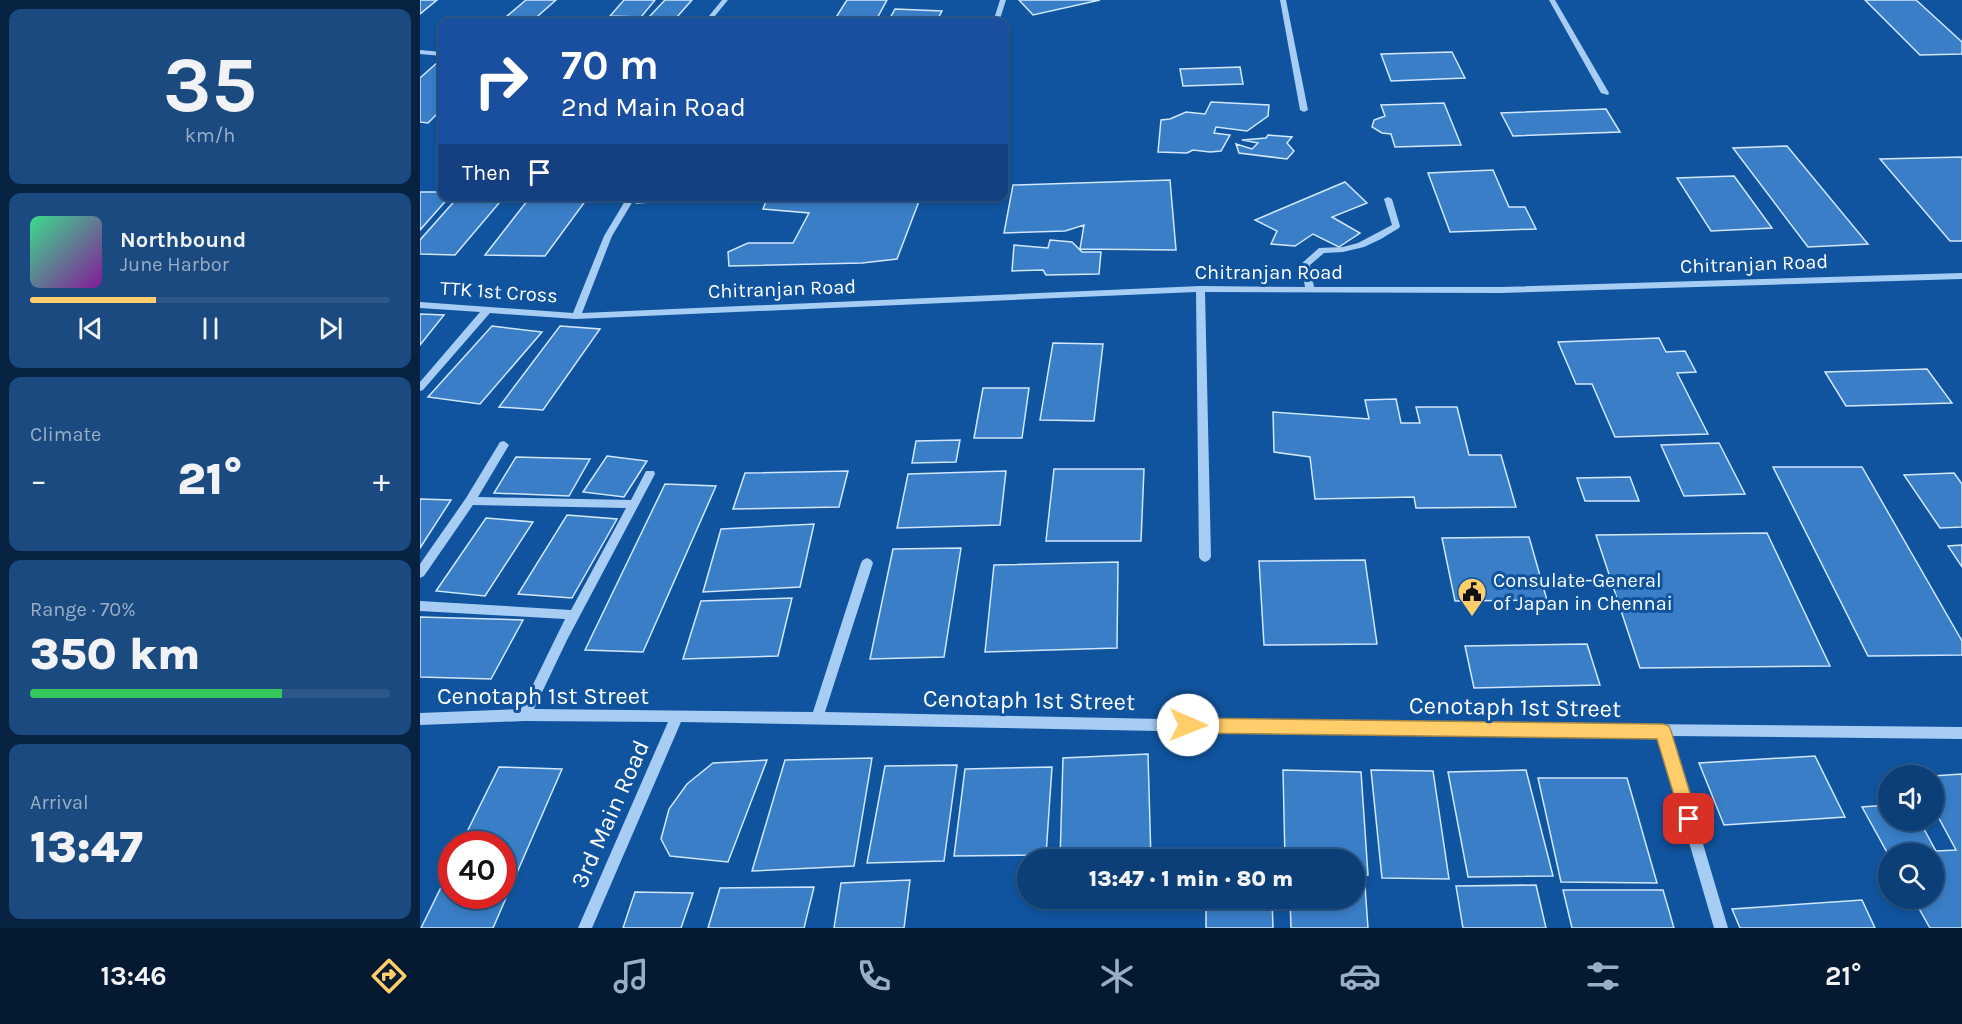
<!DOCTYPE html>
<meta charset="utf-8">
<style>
:root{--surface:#0c3f77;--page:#1a4a7f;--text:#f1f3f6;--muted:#9aafc6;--line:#2c5889;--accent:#ffce6b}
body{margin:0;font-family:Karla,sans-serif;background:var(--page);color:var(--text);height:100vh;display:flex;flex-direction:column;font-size:22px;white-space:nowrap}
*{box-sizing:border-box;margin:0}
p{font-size:20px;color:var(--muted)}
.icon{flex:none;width:33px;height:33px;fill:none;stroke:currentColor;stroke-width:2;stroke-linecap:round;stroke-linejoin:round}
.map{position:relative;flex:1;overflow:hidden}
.sheet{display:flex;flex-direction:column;gap:9px;padding:9px;background:#072341;width:420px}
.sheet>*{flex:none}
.banner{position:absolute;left:18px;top:18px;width:570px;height:183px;border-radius:12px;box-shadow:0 3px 9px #0003,0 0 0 2px var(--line);background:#1a4fa0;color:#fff;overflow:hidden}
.fabs{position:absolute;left:1458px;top:765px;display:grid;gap:12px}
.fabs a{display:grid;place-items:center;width:66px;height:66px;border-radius:50%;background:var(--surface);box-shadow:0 3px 9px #0003,0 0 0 2px var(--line);font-size:30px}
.speed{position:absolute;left:18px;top:831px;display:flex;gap:12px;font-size:30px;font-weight:700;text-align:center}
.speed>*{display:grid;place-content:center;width:78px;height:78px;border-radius:50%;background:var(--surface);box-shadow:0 3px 9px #0003,0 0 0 2px var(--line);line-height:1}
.speed .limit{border:9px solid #d22;background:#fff;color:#111}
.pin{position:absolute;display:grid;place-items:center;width:51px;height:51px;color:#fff;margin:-26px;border-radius:12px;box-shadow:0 3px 9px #0006}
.me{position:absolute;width:66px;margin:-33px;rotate:91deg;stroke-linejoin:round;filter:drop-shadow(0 0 4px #0008)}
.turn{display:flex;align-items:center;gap:21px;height:126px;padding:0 24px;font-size:27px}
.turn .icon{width:78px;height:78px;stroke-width:2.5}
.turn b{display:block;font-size:42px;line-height:51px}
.then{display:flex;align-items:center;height:57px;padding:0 24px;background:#0003;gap:12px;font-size:22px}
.big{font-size:45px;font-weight:800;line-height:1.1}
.sheet .widget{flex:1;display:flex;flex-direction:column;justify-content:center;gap:9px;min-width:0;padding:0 21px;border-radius:12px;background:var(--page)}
.sheet .dial{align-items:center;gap:0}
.dial b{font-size:78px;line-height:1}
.song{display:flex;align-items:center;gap:18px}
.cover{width:72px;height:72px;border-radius:9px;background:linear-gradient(135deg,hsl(150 70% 55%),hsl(290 70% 35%))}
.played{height:6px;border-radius:3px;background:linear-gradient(90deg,var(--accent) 35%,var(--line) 35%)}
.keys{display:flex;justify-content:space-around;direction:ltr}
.heat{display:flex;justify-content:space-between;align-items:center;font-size:33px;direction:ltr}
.charge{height:9px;border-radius:4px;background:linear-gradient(90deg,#34c759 70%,var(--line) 0)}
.trip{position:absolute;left:597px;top:849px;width:348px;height:60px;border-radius:30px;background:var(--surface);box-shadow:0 3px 9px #0003,0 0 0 2px var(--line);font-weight:800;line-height:60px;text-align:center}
.dock{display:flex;height:96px;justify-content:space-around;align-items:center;background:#051930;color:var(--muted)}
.dock .icon{width:42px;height:42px}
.dock .active{color:var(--accent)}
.dock b{font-size:27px;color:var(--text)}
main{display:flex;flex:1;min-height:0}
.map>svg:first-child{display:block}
.building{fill:#397ec6;stroke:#d0e7fe;stroke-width:1.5}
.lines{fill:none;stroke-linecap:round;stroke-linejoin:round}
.minor{fill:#a7cdf5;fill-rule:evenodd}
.route{fill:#ffce6b;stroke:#a68646;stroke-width:1.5}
.labels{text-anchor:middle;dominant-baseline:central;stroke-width:6;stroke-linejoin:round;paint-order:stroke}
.street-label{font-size:20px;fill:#fff;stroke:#10549f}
.poi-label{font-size:20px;fill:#fff;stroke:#10549f;text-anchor:start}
.near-street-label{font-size:24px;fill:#fff;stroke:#10549f}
</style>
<main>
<section class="sheet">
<div class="widget dial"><b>35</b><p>km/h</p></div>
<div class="widget">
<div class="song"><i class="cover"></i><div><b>Northbound</b><p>June Harbor</p></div></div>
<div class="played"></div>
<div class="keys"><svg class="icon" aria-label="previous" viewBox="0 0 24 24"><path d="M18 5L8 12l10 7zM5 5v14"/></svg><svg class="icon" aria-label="pause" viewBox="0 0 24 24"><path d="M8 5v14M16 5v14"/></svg><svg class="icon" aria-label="next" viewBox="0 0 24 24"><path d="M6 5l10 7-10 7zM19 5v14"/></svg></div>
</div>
<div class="widget"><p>Climate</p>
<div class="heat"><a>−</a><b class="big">21°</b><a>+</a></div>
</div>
<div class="widget"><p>Range · 70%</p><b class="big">350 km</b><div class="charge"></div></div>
<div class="widget"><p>Arrival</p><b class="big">13:47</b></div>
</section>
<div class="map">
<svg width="1542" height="928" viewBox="0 0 1542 928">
<rect width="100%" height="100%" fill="#10549f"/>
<!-- building -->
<path class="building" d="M0,0h17l-17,14z
M106,0h30l-25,22h-31z
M204,0h31l-14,17 -31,-1z
M245,0h27l-16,18 -27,-1z
M427,0h40l-12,22h-42z
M599,0h81l-67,15z
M1445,0h51l46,42v12l-42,1z
M475,9l47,2 -6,11h-48z
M182,20l71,2h-73z
M1032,52l13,26 -74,3 -10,-27z
M18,62h4v47l-14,14 -8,-1v-44z
M820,67l3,17 -60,2 -3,-17z
M791,102l58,3 -1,11 -21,15 -31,-4 -2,6 16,2 -9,16 -11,1 -17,-2 -6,3 -29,-1 3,-32 9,-1 16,-7 19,2z
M1024,103l17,42 -66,2 -4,-13 -9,-1 -10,-6 2,-7 11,-4 -4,-11z
M1186,109l14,23 -107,4 -12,-23z
M848,135l24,2 -5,6 7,8 -7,8 -48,-6 -3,-9 16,5 6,-6 -16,-3 24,-2z
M1367,146l81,98 -60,3 -75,-99z
M1542,157v84h-12l-70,-82z
M1073,170l16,37h16l11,22 -86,3 -22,-59z
M1314,176l38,52 -61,3 -34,-53z
M750,180l6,70 -96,-1 4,-24 -19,6 -61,2 9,-48z
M925,182l22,21 -35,14 28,16 -21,14 -26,-13 -18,12 -24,-2 6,-13 -22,-11z
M0,192h22v4h8l-30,34z
M39,196h46l-50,59 -35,-1v-14z
M111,196h58l-44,60 -60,-1z
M223,196h26l-3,5 -29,2z
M348,196h153l-24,63 -35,4 -133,3 -1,-14 20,-9h45l16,-30 -46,-4z
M630,240l22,2 10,10h19l-2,22 -53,1 -3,-5 -31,1 2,-26 34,3z
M0,314l24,1 -24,30z
M72,326l50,6 -62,72 -52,-7z
M140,326l40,3 -57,81 -44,-3z
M1239,338l7,14 19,-1 11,21 -19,1 31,61 -93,3 -23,-53h-16l-18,-42z
M633,343l50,1 -9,77 -54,-1z
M1507,369l25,34 -106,3 -21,-34z
M563,388h46l-7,50h-48z
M976,399l5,24h19l-4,-16h41l12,48h32l15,52 -100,1 -2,-11 -99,2 -5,-42 -36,-5 -1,-40 96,7 -4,-19z
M540,440l-4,22 -44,1 4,-22z
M1299,443l26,51 -61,2 -23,-51z
M187,456l40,5 -23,36 -41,-5z
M96,457l74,2 -21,37 -75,-3z
M1353,467h89l100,174v14l-94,1z
M634,469h90l-3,72h-95z
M428,471l-9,36 -106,2 12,-36z
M586,471l-6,54 -103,3 11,-54z
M1534,473l8,11v43l-22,1 -36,-53z
M1210,477l9,24h-54l-8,-23z
M245,484l51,2 -73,166 -58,-2z
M0,499l31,1 -31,48z
M147,515l50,4 -45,79 -54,-4z
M66,518l47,4 -48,74 -49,-5z
M394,524l-14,63 -97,5 18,-63z
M1347,533l63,133 -190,2 -44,-133z
M1109,537l18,63 -92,1 -13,-63z
M1542,545v22l-14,-21z
M541,548l-17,109 -74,2 23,-110z
M945,560l12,84 -113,1 -5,-84z
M698,562l-1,86 -132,4 9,-87z
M372,598l-14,58 -95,3 18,-58z
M0,617l103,3 -32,59 -71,-2z
M1167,644l13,41 -126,3 -9,-42z
M728,754l3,106h-91l3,-102z
M1395,756l30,61 -121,8 -25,-62z
M452,758l-18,108 -102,5 33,-111z
M347,760l-39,102 -58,-6 -9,-17 8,-30 18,-25 26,-21z
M537,765l-13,96 -77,2 18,-97z
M79,767l63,2 -69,159h-72l31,-63v31h50v-52h-41z
M632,767l-6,88 -92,1 11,-87z
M863,770l78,2 7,103h-14v-15h-69z
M951,770l62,1 16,108 -67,-1z
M1106,770l27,106 -85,1 -20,-105z
M1542,774v154h-32l-17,-30h21v-44h-46l-26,-47 26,-2v15h31l17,31 20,-1 -22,-41v-33h-2z
M1118,778h89l30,105 -96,-1z
M490,880l-6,48h-70l7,-45z
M934,885l11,1 3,42h-77l-1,-30h64z
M1116,885l10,43h-83l-7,-42z
M394,887l-10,41h-96l12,-40z
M1143,890h100l11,38h-102z
M215,892l58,1 -12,35h-58z
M786,898h66l1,30h-67z
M1442,900l13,28h-135l-8,-19z"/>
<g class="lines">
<!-- minor -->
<path class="minor" d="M302,0h6l-18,22h-6z
M580,0h6l-7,22h-6z
M860,0h6l22,110 -4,2 -4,-2z
M1129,0h6l54,93 -1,2 -7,-2z
M0,50l22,2v4l-22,-2z
M208,196h8l-24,40 -30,77 618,-27 105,1 -4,-23 18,-16 24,-1 15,-4 34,-18 -8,-26 4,-2 4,2 8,27 -1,2 -18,11 -17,8 -21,5 -19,1 -14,12 4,22h187l461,-14v6l-461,14 -296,-1 6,265 -2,3 -4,2 -4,-2 -2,-3 -3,-265 -620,27 -86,-6 -67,77 -3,1v-9l60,-70 -60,-4v-6l153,11 31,-77z
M84,441l5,4 -31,52 153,3 15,-29h8l1,3 -88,166 -33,69 279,3 48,-149 2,-3 4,-2 4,2 2,3 -48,149 386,8 751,7v12l-291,-3 57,192h-14l-56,-192 -447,-4 -530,-10 -89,206h-14l90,-206 -143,-1 -105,4v-12l101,-4 44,-90 -145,-8v-10l151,9 55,-102 -153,-3 -49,71 -4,2v-14l46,-66 34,-56z"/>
</g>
<!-- route -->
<path class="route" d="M768,718l475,6 6,2 2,5 27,88 -3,6 -6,2 -6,-2 -26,-86 -469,-6 -6,-2 -2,-6 2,-5z"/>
<!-- icons -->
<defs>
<g id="civic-pin" transform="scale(1.5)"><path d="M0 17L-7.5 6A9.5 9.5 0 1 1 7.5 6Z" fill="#ffce6b" stroke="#10549f"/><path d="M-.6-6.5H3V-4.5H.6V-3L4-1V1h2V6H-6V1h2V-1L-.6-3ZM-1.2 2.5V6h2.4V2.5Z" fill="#111"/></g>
</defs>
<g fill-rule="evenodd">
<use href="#civic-pin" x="1052" y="592"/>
</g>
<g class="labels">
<!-- street labels -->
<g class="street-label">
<text transform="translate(1334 264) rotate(-2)">Chitranjan Road</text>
<text x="849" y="272">Chitranjan Road</text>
<text transform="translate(362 289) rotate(-2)">Chitranjan Road</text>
<text transform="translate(79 292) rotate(4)">TTK 1st Cross</text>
</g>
<!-- poi labels -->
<g class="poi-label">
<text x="1073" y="580">Consulate-General<tspan x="1073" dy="23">of Japan in Chennai</tspan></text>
</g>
<!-- near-street labels -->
<g class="near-street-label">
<text x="123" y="696">Cenotaph 1st Street</text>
<text transform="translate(609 700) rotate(1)">Cenotaph 1st Street</text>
<text transform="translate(1095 707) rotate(1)">Cenotaph 1st Street</text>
<text transform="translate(190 814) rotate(-66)">3rd Main Road</text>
</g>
</g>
</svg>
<div class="fabs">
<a><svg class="icon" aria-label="sound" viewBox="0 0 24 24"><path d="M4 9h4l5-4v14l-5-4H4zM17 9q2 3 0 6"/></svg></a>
<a><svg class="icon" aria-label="search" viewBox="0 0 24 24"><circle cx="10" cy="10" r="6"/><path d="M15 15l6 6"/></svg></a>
</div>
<div class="speed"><div class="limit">40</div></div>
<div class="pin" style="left:1269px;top:819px;background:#d93025"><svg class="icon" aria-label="arrive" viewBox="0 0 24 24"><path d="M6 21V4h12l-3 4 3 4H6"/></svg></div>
<svg class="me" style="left:768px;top:725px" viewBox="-20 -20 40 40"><circle r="19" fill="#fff"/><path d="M0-13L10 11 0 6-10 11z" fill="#ffce6b"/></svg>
<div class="trip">13:47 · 1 min · 80 m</div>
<div class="banner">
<div class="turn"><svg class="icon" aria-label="right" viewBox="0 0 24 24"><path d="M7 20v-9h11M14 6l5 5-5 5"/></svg><div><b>70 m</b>2nd Main Road</div></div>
<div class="then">Then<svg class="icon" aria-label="arrive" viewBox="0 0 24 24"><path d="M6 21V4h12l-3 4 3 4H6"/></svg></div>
</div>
</div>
</main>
<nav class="dock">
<b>13:46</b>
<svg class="icon active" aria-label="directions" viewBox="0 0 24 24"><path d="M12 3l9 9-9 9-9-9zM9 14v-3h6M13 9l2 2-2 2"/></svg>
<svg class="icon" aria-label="music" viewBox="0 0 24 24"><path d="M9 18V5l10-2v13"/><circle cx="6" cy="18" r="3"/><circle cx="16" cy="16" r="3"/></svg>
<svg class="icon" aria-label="phone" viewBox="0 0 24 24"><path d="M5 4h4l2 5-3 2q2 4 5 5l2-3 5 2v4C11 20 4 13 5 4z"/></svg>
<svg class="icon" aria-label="climate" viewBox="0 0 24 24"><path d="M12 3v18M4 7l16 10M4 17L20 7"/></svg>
<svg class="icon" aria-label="car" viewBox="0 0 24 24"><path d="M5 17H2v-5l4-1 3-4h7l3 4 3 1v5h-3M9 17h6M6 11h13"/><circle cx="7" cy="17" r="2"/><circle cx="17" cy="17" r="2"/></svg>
<svg class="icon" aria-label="filters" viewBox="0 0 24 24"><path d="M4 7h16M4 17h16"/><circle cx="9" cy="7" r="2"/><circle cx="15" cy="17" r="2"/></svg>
<b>21°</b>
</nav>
